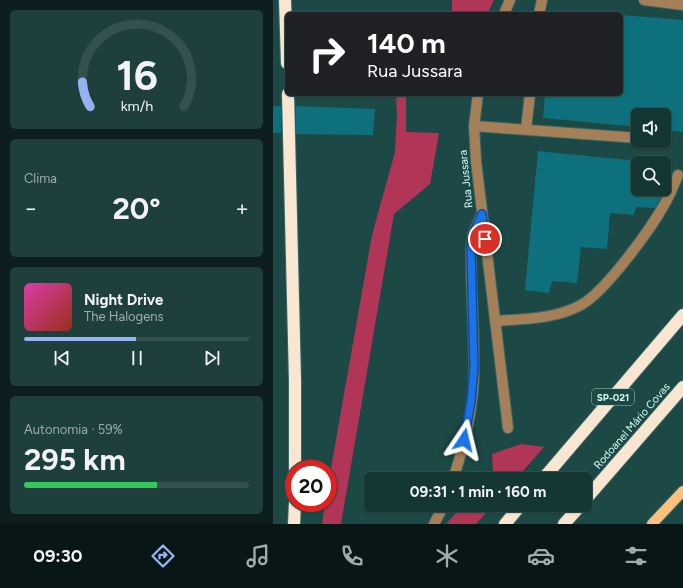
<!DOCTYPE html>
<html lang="pt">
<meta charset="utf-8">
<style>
:root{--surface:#153734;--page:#1e3f3c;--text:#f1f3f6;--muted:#9dacac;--line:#34514f;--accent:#95b2f1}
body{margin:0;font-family:Figtree,sans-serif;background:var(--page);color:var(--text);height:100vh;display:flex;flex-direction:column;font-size:15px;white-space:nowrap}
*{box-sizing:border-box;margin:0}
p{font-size:13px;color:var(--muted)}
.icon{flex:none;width:22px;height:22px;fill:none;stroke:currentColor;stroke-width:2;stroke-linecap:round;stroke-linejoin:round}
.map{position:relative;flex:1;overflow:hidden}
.side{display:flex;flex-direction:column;gap:10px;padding:10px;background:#0c1e1d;width:273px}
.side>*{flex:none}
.banner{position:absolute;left:12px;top:12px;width:338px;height:84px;border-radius:6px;box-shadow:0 1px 3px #0004,0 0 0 1px var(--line);background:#202124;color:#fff;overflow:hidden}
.fabs{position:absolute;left:358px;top:108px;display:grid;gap:8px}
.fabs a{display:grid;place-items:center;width:40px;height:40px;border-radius:6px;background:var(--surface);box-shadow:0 1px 3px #0004,0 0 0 1px var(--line);font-size:20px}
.speed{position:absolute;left:12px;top:460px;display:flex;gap:8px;font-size:20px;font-weight:700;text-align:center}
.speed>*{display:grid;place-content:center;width:52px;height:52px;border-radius:50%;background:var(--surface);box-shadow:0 1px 3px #0004,0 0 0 1px var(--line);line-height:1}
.speed .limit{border:6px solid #d22;background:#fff;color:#111}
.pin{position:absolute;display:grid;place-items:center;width:34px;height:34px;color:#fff;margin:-17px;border:2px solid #fff;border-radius:50%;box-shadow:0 1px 4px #0007}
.me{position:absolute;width:44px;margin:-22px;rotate:10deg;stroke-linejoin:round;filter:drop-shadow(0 0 3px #0008)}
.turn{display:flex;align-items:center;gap:14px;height:84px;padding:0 16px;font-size:18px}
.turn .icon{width:52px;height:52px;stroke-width:2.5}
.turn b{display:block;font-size:28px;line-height:34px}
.big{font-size:30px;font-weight:700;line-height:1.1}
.side .widget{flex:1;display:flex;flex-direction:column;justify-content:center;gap:6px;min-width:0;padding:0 14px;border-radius:6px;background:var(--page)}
.side .dial{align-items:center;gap:0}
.dial svg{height:104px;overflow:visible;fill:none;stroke:var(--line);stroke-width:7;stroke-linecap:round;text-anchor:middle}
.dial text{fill:var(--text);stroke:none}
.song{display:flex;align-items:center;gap:12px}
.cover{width:48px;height:48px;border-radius:6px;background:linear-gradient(135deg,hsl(320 70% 55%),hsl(10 70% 35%))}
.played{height:4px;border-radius:2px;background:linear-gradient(90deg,var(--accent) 50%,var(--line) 50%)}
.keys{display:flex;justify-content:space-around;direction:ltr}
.heat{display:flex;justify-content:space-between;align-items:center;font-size:22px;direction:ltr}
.charge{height:6px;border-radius:3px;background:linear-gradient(90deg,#34c759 59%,var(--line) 0)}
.trip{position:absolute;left:91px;top:472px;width:228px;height:40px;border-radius:6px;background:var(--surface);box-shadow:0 1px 3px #0004,0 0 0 1px var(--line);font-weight:700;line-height:40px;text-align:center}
.tabs{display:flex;height:64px;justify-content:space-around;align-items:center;background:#081615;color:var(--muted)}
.tabs .icon{width:28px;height:28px}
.tabs .current{color:var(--accent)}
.tabs b{font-size:18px;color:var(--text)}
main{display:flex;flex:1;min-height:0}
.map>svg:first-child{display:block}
.green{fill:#b03557}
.building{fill:#0e707c}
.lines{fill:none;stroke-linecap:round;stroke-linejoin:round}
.minor-casing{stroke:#3d6965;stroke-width:12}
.major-casing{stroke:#3d6965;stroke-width:12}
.highway-casing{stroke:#3d6965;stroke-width:14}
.minor{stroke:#a57f57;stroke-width:10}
.major{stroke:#fec07c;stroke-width:10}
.highway{stroke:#f8e6d3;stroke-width:12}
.route-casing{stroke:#114b97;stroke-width:10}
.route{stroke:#1a73e8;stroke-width:7}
.labels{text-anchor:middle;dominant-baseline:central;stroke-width:4;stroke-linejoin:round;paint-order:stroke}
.shield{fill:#1c4945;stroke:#9cc6c1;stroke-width:1}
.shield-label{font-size:10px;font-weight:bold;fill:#d3fbf6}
.street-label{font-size:11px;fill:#d3fbf6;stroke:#1c4945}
</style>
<main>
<section class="side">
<div class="widget dial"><svg viewBox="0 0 100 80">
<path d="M14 69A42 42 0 1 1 86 69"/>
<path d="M14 69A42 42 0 0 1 8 50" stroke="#95b2f1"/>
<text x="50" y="56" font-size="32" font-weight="700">16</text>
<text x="50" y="72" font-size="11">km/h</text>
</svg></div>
<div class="widget"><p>Clima</p>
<div class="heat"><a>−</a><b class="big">20°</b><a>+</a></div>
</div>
<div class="widget">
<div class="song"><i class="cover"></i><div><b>Night Drive</b><p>The Halogens</p></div></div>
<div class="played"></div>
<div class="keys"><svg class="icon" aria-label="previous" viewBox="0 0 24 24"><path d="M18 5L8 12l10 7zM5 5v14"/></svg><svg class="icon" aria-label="pause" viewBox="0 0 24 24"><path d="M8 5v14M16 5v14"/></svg><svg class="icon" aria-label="next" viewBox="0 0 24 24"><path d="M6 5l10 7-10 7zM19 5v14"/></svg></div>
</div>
<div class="widget"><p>Autonomia · 59%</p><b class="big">295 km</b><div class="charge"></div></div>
</section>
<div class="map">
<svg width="410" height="524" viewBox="0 0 410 524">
<rect width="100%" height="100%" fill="#1c4945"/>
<!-- green -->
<path class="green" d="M179,0h42l-7,14h-35z
M123,94h10v38l33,1 -9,51 -36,30 -53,310h-19l3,-21h3v-18l44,-250 23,-83 2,-37z
M248,444l23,3 -28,32h-29l6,-6 -1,-19z
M190,505h30l-17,19h-30z"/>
<!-- building -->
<path class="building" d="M348,15l62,5v112l-19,-2v-15h-26v12l-95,-9 2,-24h76z
M0,106h8v27h-8z
M23,106l79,3 -2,26 -77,-1z
M265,151l100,10v28h24l-1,9 -6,10 -19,-1 -2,8 -24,-2 -3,36 -26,-2 -4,36 -25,-2 -3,12 -24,-3z"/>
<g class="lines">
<!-- minor casing -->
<g class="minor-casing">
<path id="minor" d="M371,0l39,5
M231,14l6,-14
M266,14l3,-14
M205,94l-4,32 2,35 32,267
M201,126l164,12
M253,129l4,-35
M391,140h1
M222,321c28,-2 61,-2 86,-16 24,-13 69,-75 83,-100 6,-10 10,-20 14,-30
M180,479c12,-35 21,-74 21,-111 0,-40 -3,-80 -3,-120l2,-14 9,-20
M161,524l10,-19"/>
</g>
<!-- major casing -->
<g class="major-casing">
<path id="major" d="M379,524l31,-33"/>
</g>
<!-- highway casing -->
<g class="highway-casing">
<path id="highway" d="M12,0l2,63
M15,94l7,287v88
M270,479l140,-164
M312,500l98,-113
M21,524l1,-21
M232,524l16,-19
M291,524l17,-19"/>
</g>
<!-- minor -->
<use href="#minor" class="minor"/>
<!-- major -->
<use href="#major" class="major"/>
<!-- highway -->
<use href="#highway" class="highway"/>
</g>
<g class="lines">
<!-- route casing -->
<g class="route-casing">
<path id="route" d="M191,440l7,-38 3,-34 -3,-120 2,-14 9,-20 3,25"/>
</g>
<!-- route -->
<use href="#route" class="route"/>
</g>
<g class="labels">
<!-- shield labels -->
<rect class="shield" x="319" y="389" width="42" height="16" rx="3"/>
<g class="shield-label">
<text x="340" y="397">SP-021</text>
</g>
<!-- street labels -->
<g class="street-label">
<text transform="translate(193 179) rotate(-96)">Rua Jussara</text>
<text transform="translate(359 426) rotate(-49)">Rodoanel Mário Covas</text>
</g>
</g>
</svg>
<div class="fabs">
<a><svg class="icon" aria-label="sound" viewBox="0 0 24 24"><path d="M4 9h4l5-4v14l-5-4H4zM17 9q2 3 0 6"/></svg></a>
<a><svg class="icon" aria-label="search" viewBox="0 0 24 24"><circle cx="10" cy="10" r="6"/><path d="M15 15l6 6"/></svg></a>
</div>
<div class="speed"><div class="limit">20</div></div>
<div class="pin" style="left:212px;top:239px;background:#d93025"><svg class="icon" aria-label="arrive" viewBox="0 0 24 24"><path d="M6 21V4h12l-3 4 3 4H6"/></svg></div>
<svg class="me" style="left:191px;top:440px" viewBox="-20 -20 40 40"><path d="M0-17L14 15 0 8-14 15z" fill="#1a73e8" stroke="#fff" stroke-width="4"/></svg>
<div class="trip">09:31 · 1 min · 160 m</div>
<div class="banner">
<div class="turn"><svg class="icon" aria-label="right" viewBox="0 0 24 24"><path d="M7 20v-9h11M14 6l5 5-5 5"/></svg><div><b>140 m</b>Rua Jussara</div></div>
</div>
</div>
</main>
<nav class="tabs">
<b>09:30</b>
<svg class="icon current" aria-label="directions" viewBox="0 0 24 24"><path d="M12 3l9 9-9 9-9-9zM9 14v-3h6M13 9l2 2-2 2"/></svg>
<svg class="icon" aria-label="music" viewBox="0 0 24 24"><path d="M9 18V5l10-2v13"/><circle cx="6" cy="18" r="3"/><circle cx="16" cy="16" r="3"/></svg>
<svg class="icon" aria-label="phone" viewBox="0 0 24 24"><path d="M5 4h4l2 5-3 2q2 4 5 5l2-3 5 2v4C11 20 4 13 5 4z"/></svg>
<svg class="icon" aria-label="climate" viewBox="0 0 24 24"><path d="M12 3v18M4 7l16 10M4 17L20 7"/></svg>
<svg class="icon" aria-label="car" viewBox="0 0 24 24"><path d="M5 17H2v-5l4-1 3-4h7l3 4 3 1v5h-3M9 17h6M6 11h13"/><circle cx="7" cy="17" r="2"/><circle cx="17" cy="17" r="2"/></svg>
<svg class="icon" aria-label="filters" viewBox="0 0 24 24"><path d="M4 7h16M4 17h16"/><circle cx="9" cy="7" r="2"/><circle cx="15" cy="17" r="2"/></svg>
</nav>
